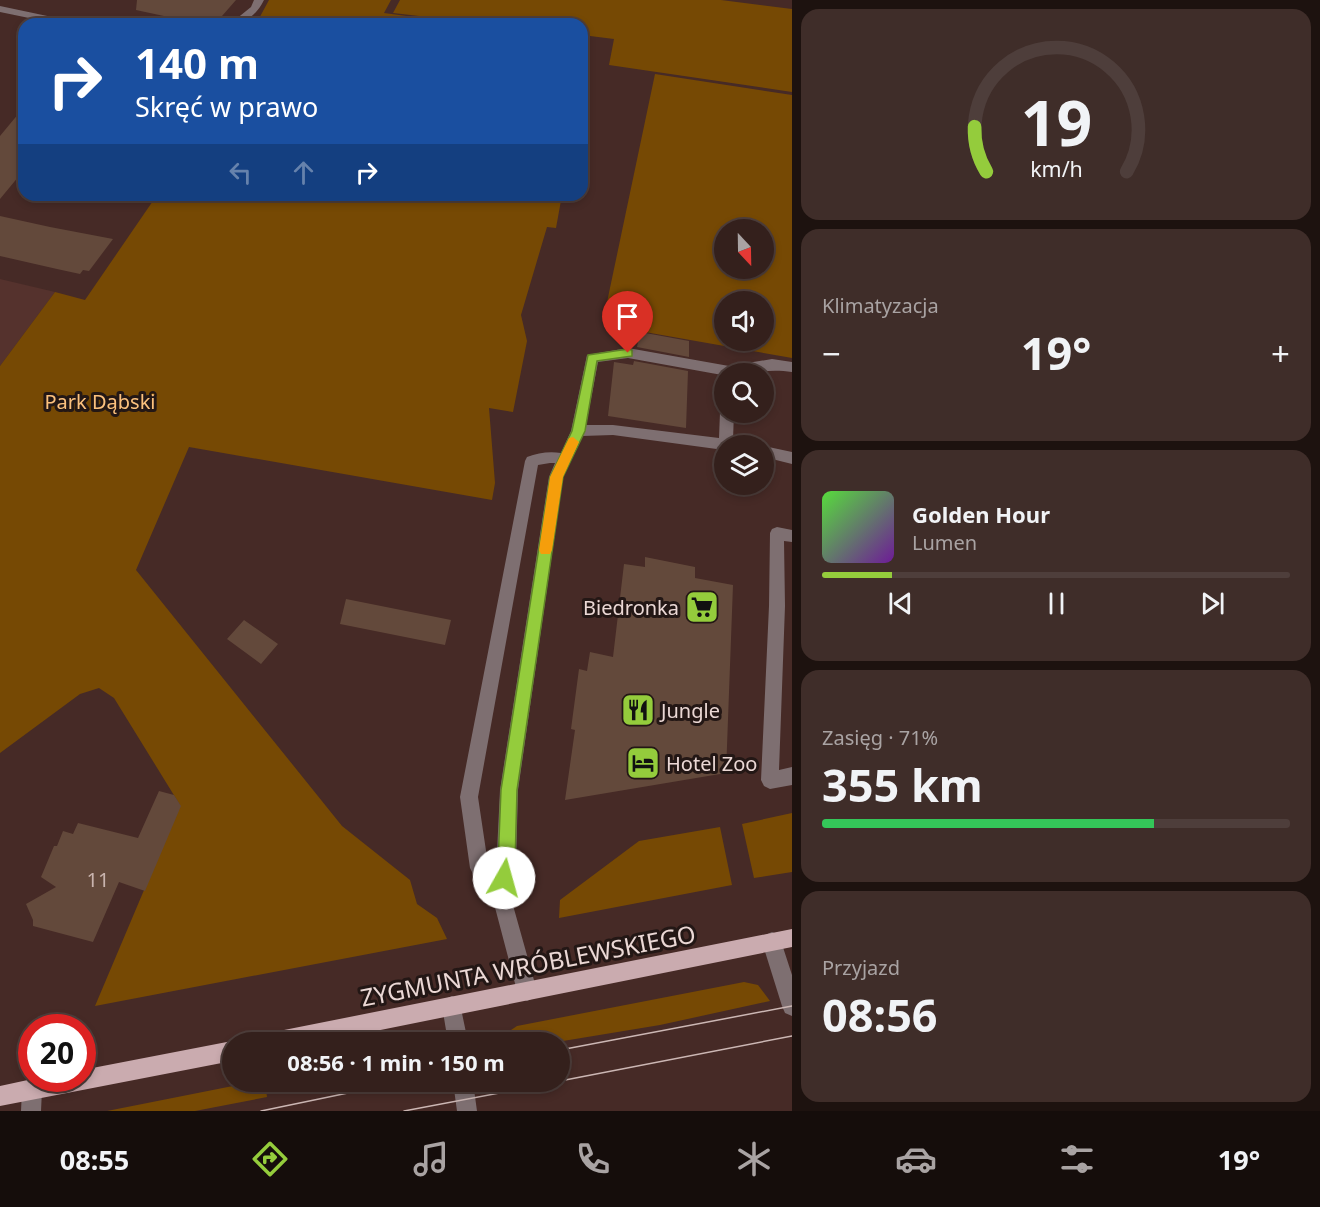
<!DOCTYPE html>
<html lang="pl">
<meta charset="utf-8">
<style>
:root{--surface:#34201c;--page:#3f2d29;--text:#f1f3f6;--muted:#a9a3a3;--line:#4e3e3b;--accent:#94cc3c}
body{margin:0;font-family:"Noto Sans",sans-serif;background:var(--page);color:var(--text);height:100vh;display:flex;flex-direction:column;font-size:22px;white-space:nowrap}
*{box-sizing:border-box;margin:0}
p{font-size:20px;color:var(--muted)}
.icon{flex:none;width:33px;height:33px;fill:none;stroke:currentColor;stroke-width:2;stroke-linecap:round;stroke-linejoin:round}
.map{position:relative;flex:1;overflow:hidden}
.panel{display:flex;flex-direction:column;gap:9px;padding:9px;background:#1d120f;width:528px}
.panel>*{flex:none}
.banner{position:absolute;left:18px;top:18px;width:570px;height:183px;border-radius:18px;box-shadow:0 3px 9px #0003,0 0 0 2px var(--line);background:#1a4fa0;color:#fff;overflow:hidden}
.needle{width:39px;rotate:158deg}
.tools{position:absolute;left:714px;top:219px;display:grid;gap:12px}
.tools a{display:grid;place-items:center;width:60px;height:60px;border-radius:50%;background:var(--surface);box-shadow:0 3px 9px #0003,0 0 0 2px var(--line);font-size:30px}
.speed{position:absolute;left:18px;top:1014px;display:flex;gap:12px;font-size:30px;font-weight:700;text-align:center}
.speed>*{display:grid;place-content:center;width:78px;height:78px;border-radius:50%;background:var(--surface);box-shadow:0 3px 9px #0003,0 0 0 2px var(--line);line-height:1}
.speed .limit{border:9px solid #d22;background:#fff;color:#111}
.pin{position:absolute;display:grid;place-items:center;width:51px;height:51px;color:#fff;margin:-62px -26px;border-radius:50% 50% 50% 0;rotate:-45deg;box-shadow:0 0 6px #0007}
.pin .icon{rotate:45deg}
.me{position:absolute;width:66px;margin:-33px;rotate:7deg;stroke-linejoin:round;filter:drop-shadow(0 0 4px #0008)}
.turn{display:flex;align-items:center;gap:21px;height:126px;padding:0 18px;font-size:27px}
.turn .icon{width:78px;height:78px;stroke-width:2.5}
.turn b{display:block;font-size:42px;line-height:51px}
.lanes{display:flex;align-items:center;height:57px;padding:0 18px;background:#0003;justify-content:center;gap:30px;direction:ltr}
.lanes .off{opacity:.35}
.big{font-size:45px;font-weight:700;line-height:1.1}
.panel .card{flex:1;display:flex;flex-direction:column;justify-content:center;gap:9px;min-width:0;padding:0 21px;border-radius:18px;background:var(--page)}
.panel .dial{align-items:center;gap:0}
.dial svg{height:156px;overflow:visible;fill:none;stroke:var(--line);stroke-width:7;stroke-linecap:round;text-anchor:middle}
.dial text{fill:var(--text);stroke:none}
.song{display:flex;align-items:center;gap:18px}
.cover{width:72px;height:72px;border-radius:9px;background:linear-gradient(135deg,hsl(110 70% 55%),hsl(280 70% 35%))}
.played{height:6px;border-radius:3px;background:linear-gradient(90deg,var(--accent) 15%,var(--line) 15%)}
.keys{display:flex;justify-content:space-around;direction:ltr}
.heat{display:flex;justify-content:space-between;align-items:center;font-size:33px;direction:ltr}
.charge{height:9px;border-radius:4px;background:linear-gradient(90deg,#34c759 71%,var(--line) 0)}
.trip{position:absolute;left:222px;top:1032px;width:348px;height:60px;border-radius:30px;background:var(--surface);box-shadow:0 3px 9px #0003,0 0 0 2px var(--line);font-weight:700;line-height:60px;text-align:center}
.menu{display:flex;height:96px;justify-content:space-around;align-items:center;background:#150d0b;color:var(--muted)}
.menu .icon{width:42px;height:42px}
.menu .current{color:var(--accent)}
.menu b{font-size:27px;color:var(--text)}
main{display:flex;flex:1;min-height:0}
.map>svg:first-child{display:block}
.built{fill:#55322d}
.green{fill:#764904;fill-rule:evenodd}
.building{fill:#63493b}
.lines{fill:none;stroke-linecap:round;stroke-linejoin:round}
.minor{fill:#7e6f71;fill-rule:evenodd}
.major{fill:#caabaf;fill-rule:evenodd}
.tram{stroke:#ccb7b4;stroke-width:1.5}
.route{fill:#94cc3c;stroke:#608527;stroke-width:1.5}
.slow{fill:#f59e0b}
.labels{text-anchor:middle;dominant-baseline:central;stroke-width:6;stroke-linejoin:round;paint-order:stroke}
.park-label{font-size:20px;fill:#fcc17d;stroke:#231715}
.poi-label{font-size:20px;fill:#ebd8d5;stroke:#231715;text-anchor:start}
.near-number-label{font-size:20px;fill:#c9b4ae}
.near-street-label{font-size:24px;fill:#ebd8d5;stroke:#231715}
</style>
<main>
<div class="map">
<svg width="792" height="1111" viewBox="0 0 792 1111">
<rect width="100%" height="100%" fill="#462a26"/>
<!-- built -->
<path class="built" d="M0,279l55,13 -55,74z"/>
<!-- green -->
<path class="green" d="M269,0h122l-7,13 83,11h-211z
M400,0h321l71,9v83l-183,-27 5,-26 -32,-4v-11h-94l-95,-11z
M655,74l137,21v263l-187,-33 1,-18zM724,230h40v38h-40zM724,302h40v38h-40z
M157,195h405l-6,33 -9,-1 -26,88 6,26 -14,71 -24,-4 6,75 -3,17 -303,-53 -53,123 206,256 68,54 7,24 20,14 10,21 -352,67 85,-201 -66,-107 -15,-10 -19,6 -80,59v-387l55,-74 30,8z
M792,813v59l-38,6 -12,-54z
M720,827l12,58 -173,33 1,-18 79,-59z
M744,982l14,3 12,16 -110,24 -103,17h-64l24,-16z
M253,1082h12l2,15 -72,14h-88z
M283,1082h67l-66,12z"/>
<!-- building -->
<path class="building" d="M137,0h99l-21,24h-14l-65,-14z
M24,107v63l-24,29v-63z
M0,216l50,11 63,12 -24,32 -6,-1 -3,4 -23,-5 -57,-13z
M640,332l49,9v16l-52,-10z
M634,361l54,10 -2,57 -78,-12 6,-54 19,3z
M645,557l50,10v11l38,7 -7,188 -161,27 10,-70 -4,-1 8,-60 8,2 3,-19 23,5 11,-93 21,3z
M346,599l105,21 -6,25 -105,-21z
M244,620l34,24 -17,20 -34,-25z
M159,791l15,4 7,11 -36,85 -26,-9 -26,60 -60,-16v-6l-7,-16 30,-17 -15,-10 13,-31h3l6,-15 10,3 5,-11 60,15z"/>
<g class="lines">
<!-- minor -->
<path class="minor" d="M254,0h10c-7,14 -18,24 -34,24l21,-17z
M0,6l71,15 5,3h-18l-58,-12z
M628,348l101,18 43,-7 20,3v10c-23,-4 -44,2 -68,2v4l-2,-3 -94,-17 -30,4 -12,63h27l106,13 1,-26 4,-4v4h10l-1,28 8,2 2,4h-19v4l-111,-15 -31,1 -19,41 -45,313 -2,74 -7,27 28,100 -3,7 -7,3 -7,-3 -3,-7 -25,-95 -19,-22 -3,-6 -10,-71 65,-336 2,-4c11,-4 22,-6 34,-4l10,-22 16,-76zM550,463h5l-6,14 -49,313 -4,83 -8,-9 -10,-67 60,-332z
M764,446l28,6v12l-28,-7z
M777,527l15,3v12l-8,-1 1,65 -6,164 13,-3v18l-22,4 -6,-3 -3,-6 8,-174 1,-73 2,-4z
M772,932l7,3 13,40v41l-7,-3 -3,-7 -20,-64 3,-7z
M452,996l7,3 9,43h-20l-6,-36 3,-7z
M32,1080l7,3 3,7 -1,21h-20l1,-21 3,-7z
M453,1082h20l4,29h-20z"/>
<!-- major -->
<path class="major" d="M792,929v18l-471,95h-57l3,-7 7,-3z
M232,1041l4,1h-4v19l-232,45v-20l37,-8h45v-8z"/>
<!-- tram -->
<path class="tram" d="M560,1050l232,-44
M560,1081l232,-45
M261,1111l140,-29
M404,1111l153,-29"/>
</g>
<!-- route -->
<path class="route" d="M628,349l4,1v6l-35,5 -12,70 -22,46 -46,313 -2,74 -6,20 -5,2 -6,-2 -3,-6 3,-14 3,-74 49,-313 22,-46 16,-76z"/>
<!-- slow -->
<path class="slow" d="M573,437l6,5 -16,35 -11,73 -2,4h-9l-2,-4 11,-73 19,-39z"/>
<!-- icons -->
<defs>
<g id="supermarket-square" transform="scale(1.725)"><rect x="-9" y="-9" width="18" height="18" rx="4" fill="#94cc3c" stroke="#231715"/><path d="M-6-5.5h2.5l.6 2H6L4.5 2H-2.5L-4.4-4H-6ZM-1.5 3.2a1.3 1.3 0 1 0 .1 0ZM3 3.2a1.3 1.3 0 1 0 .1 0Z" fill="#111"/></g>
<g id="restaurant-square" transform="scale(1.725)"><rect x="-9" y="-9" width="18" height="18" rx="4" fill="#94cc3c" stroke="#231715"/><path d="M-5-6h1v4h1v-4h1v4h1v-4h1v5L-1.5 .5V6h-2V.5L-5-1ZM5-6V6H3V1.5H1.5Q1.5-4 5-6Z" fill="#111"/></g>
<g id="hotel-square" transform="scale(1.725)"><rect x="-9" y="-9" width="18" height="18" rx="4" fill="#94cc3c" stroke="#231715"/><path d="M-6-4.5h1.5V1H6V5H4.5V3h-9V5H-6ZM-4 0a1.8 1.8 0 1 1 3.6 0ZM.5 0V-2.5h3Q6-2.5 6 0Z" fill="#111"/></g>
</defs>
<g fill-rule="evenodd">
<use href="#supermarket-square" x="702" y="607"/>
<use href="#restaurant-square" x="638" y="710"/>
<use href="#hotel-square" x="643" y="763"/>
</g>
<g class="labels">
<!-- park labels -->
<g class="park-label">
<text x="100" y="401">Park Dąbski</text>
</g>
<!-- poi labels -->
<g class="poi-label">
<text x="679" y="607" text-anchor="end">Biedronka</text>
<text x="661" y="710">Jungle</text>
<text x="666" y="763">Hotel Zoo</text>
</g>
<!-- near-number labels -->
<g class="near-number-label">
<text x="98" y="879">11</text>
</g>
<!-- near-street labels -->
<g class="near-street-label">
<text transform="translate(528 965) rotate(-11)">ZYGMUNTA WRÓBLEWSKIEGO</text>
</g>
</g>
</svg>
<div class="tools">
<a><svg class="needle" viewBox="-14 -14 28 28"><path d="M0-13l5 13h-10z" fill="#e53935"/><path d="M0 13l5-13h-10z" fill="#a9a3a3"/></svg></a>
<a><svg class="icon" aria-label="sound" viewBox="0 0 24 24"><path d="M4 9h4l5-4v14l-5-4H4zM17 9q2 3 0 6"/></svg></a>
<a><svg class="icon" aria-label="search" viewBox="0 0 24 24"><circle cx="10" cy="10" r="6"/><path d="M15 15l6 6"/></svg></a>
<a><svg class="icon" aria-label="layers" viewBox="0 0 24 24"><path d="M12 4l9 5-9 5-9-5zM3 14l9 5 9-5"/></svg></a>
</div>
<div class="speed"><div class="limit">20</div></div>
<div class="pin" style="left:628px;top:353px;background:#d93025"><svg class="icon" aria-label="arrive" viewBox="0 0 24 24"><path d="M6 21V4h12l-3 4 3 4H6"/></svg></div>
<svg class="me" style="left:504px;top:878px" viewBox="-20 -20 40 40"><circle r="19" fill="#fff"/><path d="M0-13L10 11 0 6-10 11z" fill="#94cc3c"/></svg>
<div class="trip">08:56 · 1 min · 150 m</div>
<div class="banner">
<div class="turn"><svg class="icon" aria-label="right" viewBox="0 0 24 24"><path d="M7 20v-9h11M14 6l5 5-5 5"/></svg><div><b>140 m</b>Skręć w prawo</div></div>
<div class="lanes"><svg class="icon off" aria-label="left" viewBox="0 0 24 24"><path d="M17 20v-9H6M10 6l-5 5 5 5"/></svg><svg class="icon off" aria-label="ahead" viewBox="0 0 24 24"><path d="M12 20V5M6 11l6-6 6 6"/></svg><svg class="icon" aria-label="right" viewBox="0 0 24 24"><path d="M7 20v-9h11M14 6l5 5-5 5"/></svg></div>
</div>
</div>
<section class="panel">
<div class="card dial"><svg viewBox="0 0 100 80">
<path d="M14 69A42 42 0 1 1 86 69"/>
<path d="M14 69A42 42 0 0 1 8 46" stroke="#94cc3c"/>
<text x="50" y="56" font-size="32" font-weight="700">19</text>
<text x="50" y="72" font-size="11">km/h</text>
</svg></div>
<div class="card"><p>Klimatyzacja</p>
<div class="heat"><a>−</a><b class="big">19°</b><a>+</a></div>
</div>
<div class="card">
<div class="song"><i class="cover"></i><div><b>Golden Hour</b><p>Lumen</p></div></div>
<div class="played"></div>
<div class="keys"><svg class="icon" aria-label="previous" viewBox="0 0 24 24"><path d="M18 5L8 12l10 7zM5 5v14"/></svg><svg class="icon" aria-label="pause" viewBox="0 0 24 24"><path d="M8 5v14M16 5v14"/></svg><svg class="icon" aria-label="next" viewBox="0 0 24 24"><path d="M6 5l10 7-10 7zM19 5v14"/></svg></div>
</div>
<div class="card"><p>Zasięg · 71%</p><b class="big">355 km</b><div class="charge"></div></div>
<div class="card"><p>Przyjazd</p><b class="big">08:56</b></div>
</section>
</main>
<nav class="menu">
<b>08:55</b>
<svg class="icon current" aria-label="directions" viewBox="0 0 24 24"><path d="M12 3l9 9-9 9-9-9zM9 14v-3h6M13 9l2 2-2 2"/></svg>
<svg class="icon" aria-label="music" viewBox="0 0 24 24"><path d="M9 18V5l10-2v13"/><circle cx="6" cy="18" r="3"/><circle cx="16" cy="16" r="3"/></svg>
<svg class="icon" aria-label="phone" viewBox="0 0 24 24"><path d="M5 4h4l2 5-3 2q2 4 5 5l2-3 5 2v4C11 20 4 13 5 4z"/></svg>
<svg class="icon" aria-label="climate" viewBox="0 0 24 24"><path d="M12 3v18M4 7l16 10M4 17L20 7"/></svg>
<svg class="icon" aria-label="car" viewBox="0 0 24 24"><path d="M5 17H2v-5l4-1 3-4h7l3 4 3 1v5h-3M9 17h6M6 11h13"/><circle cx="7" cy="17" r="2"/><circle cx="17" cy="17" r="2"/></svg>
<svg class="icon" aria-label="filters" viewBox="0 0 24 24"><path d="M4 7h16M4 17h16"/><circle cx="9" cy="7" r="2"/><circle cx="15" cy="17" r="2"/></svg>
<b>19°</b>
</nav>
